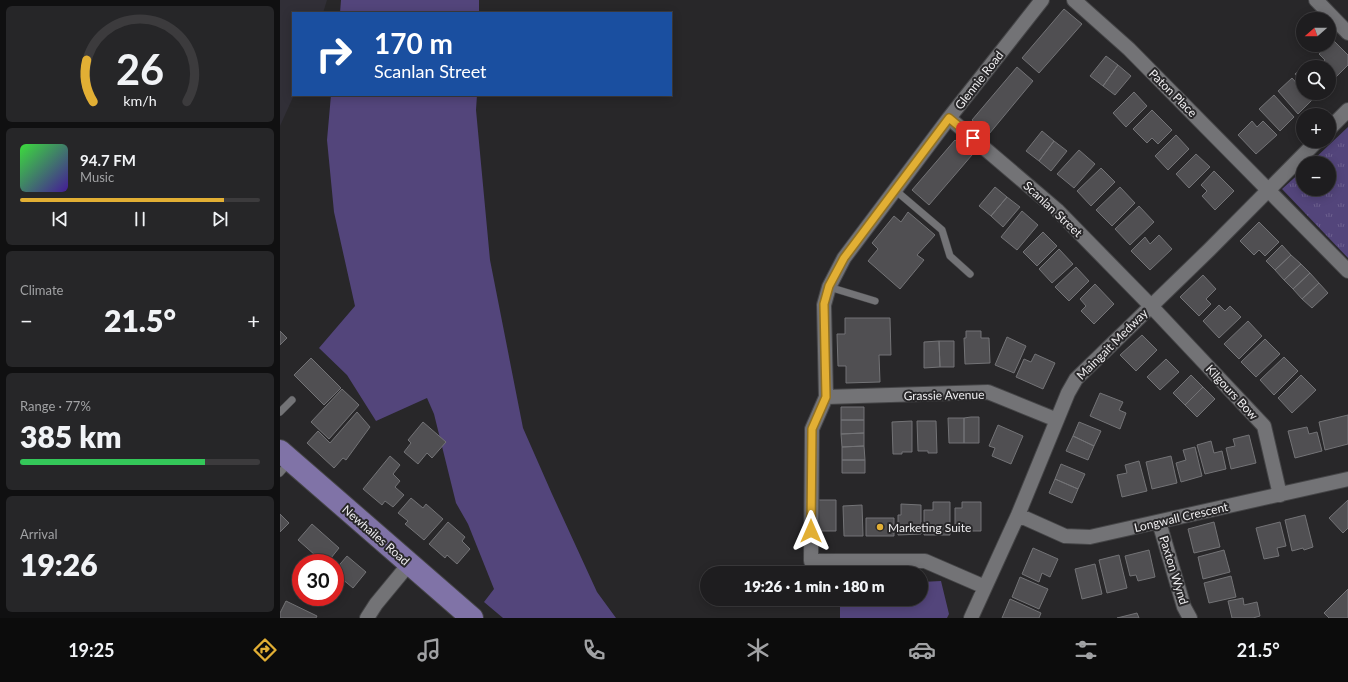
<!DOCTYPE html>
<meta charset="utf-8">
<style>
:root{--surface:#1e1d1f;--page:#262628;--text:#f1f3f6;--muted:#a1a2a4;--line:#3c3b3d;--accent:#e2af34}
body{margin:0;font-family:Lato,sans-serif;background:var(--page);color:var(--text);height:100vh;display:flex;flex-direction:column;font-size:15px;white-space:nowrap}
*{box-sizing:border-box;margin:0}
p{font-size:13px;color:var(--muted)}
.icon{flex:none;width:22px;height:22px;fill:none;stroke:currentColor;stroke-width:2;stroke-linecap:round;stroke-linejoin:round}
.map{position:relative;flex:1;overflow:hidden}
.side{display:flex;flex-direction:column;gap:6px;padding:6px;background:#101011;width:280px}
.side>*{flex:none}
.guide{position:absolute;left:12px;top:12px;width:380px;height:84px;border-radius:0px;box-shadow:0 2px 10px #0003,0 0 0 1px var(--line);background:#1a4fa0;color:#fff;overflow:hidden}
.needle{width:26px;rotate:250deg}
.tools{position:absolute;left:1016px;top:12px;display:grid;gap:8px}
.tools a{display:grid;place-items:center;width:40px;height:40px;border-radius:50%;background:var(--surface);box-shadow:0 2px 10px #0003,0 0 0 1px var(--line);font-size:20px}
.speed{position:absolute;left:12px;top:554px;display:flex;gap:8px;font-size:20px;font-weight:700;text-align:center}
.speed>*{display:grid;place-content:center;width:52px;height:52px;border-radius:50%;background:var(--surface);box-shadow:0 2px 10px #0003,0 0 0 1px var(--line);line-height:1}
.speed .limit{border:6px solid #d22;background:#fff;color:#111}
.pin{position:absolute;display:grid;place-items:center;width:34px;height:34px;color:#fff;margin:-17px;border-radius:8px;box-shadow:0 2px 6px #0006}
.me{position:absolute;width:44px;margin:-22px;rotate:0deg;stroke-linejoin:round;filter:drop-shadow(0 0 3px #0008)}
.turn{display:flex;align-items:center;gap:14px;height:84px;padding:0 16px;font-size:18px}
.turn .icon{width:52px;height:52px;stroke-width:2.5}
.turn b{display:block;font-size:28px;line-height:34px}
.big{font-size:30px;font-weight:800;line-height:1.1}
.side .widget{flex:1;display:flex;flex-direction:column;justify-content:center;gap:6px;min-width:0;padding:0 14px;border-radius:6px;background:var(--page)}
.side .dial{align-items:center;gap:0}
.dial svg{height:104px;overflow:visible;fill:none;stroke:var(--line);stroke-width:7;stroke-linecap:round;text-anchor:middle}
.dial text{fill:var(--text);stroke:none}
.song{display:flex;align-items:center;gap:12px}
.cover{width:48px;height:48px;border-radius:6px;background:linear-gradient(135deg,hsl(120 70% 55%),hsl(260 70% 35%))}
.played{height:4px;border-radius:2px;background:linear-gradient(90deg,var(--accent) 85%,var(--line) 85%)}
.keys{display:flex;justify-content:space-around;direction:ltr}
.heat{display:flex;justify-content:space-between;align-items:center;font-size:22px;direction:ltr}
.charge{height:6px;border-radius:3px;background:linear-gradient(90deg,#34c759 77%,var(--line) 0)}
.trip{position:absolute;left:420px;top:566px;width:228px;height:40px;border-radius:20px;background:var(--surface);box-shadow:0 2px 10px #0003,0 0 0 1px var(--line);font-weight:800;line-height:40px;text-align:center}
.menu{display:flex;height:64px;justify-content:space-around;align-items:center;background:#0c0c0c;color:var(--muted)}
.menu .icon{width:28px;height:28px}
.menu .on{color:var(--accent)}
.menu b{font-size:18px;color:var(--text)}
main{display:flex;flex:1;min-height:0}
.map>svg:first-child{display:block}
.built{fill:#312f37}
.grass{fill:#53457b}
.park{fill:url(#park-tufts)}
.building{fill:#504f52;stroke:#737376}
.lines{fill:none;stroke-linecap:round;stroke-linejoin:round}
.lane-casing{stroke:#454547;stroke-width:8}
.street-casing{stroke:#454547;stroke-width:16}
.primary-casing{stroke:#454547;stroke-width:24}
.lane{stroke:#737376;stroke-width:7}
.street{stroke:#737376;stroke-width:14}
.primary{stroke:#8073a7;stroke-width:22}
.route-casing{stroke:#937222;stroke-width:10}
.route{stroke:#e2af34;stroke-width:7}
.poi-dot{fill:#e2af34;stroke:#282729;stroke-width:1.5}
.labels{text-anchor:middle;dominant-baseline:central;stroke-width:4;stroke-linejoin:round;paint-order:stroke}
.street-label{font-size:12px;fill:#eeedef;stroke:#282729}
.poi-label{font-size:12px;fill:#eeedef;stroke:#282729;text-anchor:start}
</style>
<main>
<section class="side">
<div class="widget dial"><svg viewBox="0 0 100 80">
<path d="M14 69A42 42 0 1 1 86 69"/>
<path d="M14 69A42 42 0 0 1 9 37" stroke="#e2af34"/>
<text x="50" y="56" font-size="32" font-weight="700">26</text>
<text x="50" y="72" font-size="11">km/h</text>
</svg></div>
<div class="widget">
<div class="song"><i class="cover"></i><div><b>94.7 FM</b><p>Music</p></div></div>
<div class="played"></div>
<div class="keys"><svg class="icon" aria-label="previous" viewBox="0 0 24 24"><path d="M18 5L8 12l10 7zM5 5v14"/></svg><svg class="icon" aria-label="pause" viewBox="0 0 24 24"><path d="M8 5v14M16 5v14"/></svg><svg class="icon" aria-label="next" viewBox="0 0 24 24"><path d="M6 5l10 7-10 7zM19 5v14"/></svg></div>
</div>
<div class="widget"><p>Climate</p>
<div class="heat"><a>−</a><b class="big">21.5°</b><a>+</a></div>
</div>
<div class="widget"><p>Range · 77%</p><b class="big">385 km</b><div class="charge"></div></div>
<div class="widget"><p>Arrival</p><b class="big">19:26</b></div>
</section>
<div class="map">
<svg width="1068" height="618" viewBox="0 0 1068 618">
<defs>
<pattern id="park-tufts" width="24" height="20" patternUnits="userSpaceOnUse"><rect width="24" height="20" fill="#53457b"/><path d="M3 7l-1-3M5 7V3M7 7l1-3M15 17l-1-3M17 17v-4M19 17l1-3" fill="none" stroke="#6c608e"/></pattern>
</defs>
<rect width="100%" height="100%" fill="#282729"/>
<!-- built -->
<path class="built" d="M0,0h47l-4,13h-30l1,82 -14,31z"/>
<!-- grass -->
<path class="grass" d="M61,0h138v13h-139z
M51,95h146l-1,15 14,150 33,168 29,66 45,98 19,26h-113l-19,-16 10,-13 -26,-65 -12,-21 -22,-89 -7,-16 -51,23 -29,-46 -28,-27 36,-42 -21,-94 -7,-72z
M661,581l8,33 -2,4h-107v-19h81v-17z"/>
<!-- park -->
<path class="park" d="M1068,127v131l-66,-69 21,-19v19h26v-26h-19z"/>
<!-- building -->
<path class="building" d="M784,9l18,15 -43,49 -17,-15z
M1053,40l15,15v10l-14,14 -5,-5v-7h-7l-2,-2 5,-5 -6,-6 10,-9z
M826,56l12,9 -15,21 -13,-10z
M1029,61l5,6h-11v16l-8,-9z
M838,65l13,11 -16,19 -12,-9z
M737,67l16,14 -44,53 -17,-14z
M1012,78l11,12v3h3l6,7 -14,14 -20,-23z
M854,92l13,14 -21,21 -13,-14z
M994,95l20,22 -14,14 -21,-22z
M872,110l20,20 -14,14 -6,-6 -5,5 -14,-14z
M972,121l5,6 6,-6 14,14 -21,19 -18,-19z
M762,131l12,10 -15,20 -13,-10z
M896,135l13,14 -21,21 -13,-14z
M675,140l17,15 -43,50 -17,-15z
M774,141l13,10 -16,20 -12,-10z
M799,150l16,14 -21,24 -17,-14z
M916,154l14,13 -21,21 -13,-14z
M821,168l14,14 -24,24 -14,-15z
M934,171l20,20 -19,19 -13,-14 5,-5 -6,-6z
M715,187l12,10 -16,19 -12,-10z
M840,187l15,16 -23,23 -16,-16z
M727,197l13,10 -17,20 -12,-11z
M859,206l15,16 -24,23 -15,-16z
M742,211l16,14 -21,25 -16,-13z
M628,212l27,23 -18,20 7,5 -24,29 -32,-28 10,-12 -6,-6 22,-27 7,6z
M979,222l20,20 -14,14 -6,-6 -5,5 -14,-14z
M763,232l14,14 -20,20 -14,-14z
M879,235l13,14 -22,21 -19,-19 14,-14 5,7z
M1002,245l9,10 -16,15 -9,-9z
M779,249l14,15 -21,19 -13,-14z
M1011,255l10,9 -17,16 -9,-10z
M1021,264l9,9 -17,16 -9,-9z
M796,267l13,14 -20,20 -14,-14z
M1030,273l9,10 -17,16 -9,-10z
M923,275l13,14 -10,10 5,5 -12,12 -19,-19z
M1039,283l9,10 -16,15 -10,-9z
M815,284l19,20 -20,20 -13,-13 5,-5 -6,-7z
M939,305l6,6 5,-5 11,11 -22,21 -16,-17z
M565,318h45l1,37h-12l1,27 -34,1v-17h-8l-1,-32h8z
M968,321l14,15 -23,23 -15,-15z
M0,331l7,7 -7,7z
M686,331h15v7h8l1,25 -25,1 -1,-26h2z
M862,335l15,15 -21,21 -16,-16z
M727,337l19,9 -12,27 -19,-8z
M985,339l15,15 -24,23 -15,-15z
M659,341l1,26 -16,1v-26z
M659,341h15v26h-14z
M755,354l20,9 -12,26 -27,-12 8,-18 7,3z
M1004,357l14,14 -24,24 -14,-15z
M31,358l30,30 -17,17 -30,-30z
M886,359l13,13 -19,18 -13,-13z
M911,375l12,12 -18,18 -12,-12z
M1021,375l15,15 -24,23 -14,-15z
M923,387l12,12 -18,18 -12,-12z
M62,389l17,16 -30,34 -18,-17z
M820,393l23,9 -4,8 7,3 -6,16 -30,-13z
M561,407h23v13h-23z
M77,412l13,15 -24,33 -3,-2 -9,10 -27,-25 11,-12 12,12z
M1068,415v29l-23,6 -6,-28z
M691,417h8v26h-15v-25z
M668,418h16v25h-15z
M561,420h23v13l-23,1z
M632,421v31h-10v2h-9l-1,-32z
M637,421h19l1,32h-9v-2h-10z
M143,422l23,20 -14,16 -5,-5 -9,11 -14,-12 7,-9 -3,-3z
M799,422l22,9 -7,15 -21,-10z
M718,425l25,11 -12,28 -19,-8 3,-8 -6,-2z
M1027,427l2,7 8,-2 5,19 -27,7 -7,-27z
M584,433v13l-22,1 -1,-13z
M969,435l7,28 -25,6 -5,-21 9,-2 -2,-7z
M793,436l21,10 -6,14 -22,-9z
M931,441l3,12 8,-2 4,18 -21,5 -8,-29z
M584,446l1,14h-23v-13z
M915,447l7,29 -21,6 -5,-19 10,-3 -3,-10z
M110,456l10,9 -7,9 7,7 -5,6 9,8 -11,12 -8,-6 -3,4 -19,-16z
M891,456l6,27 -25,6 -6,-27z
M562,460h23v13h-23z
M859,461l8,30 -25,6 -5,-22 10,-2 -2,-8z
M781,464l24,10 -7,15 -23,-10z
M775,479l23,10 -6,14 -23,-10z
M131,498l12,10 3,-4 17,15 -19,21 -19,-16 3,-3 -10,-8z
M537,500h19v31h-19z
M1068,500v28l-5,5 -14,-15z
M653,502h17v33h-26v-25h9z
M682,502h19v29h-26v-23h7z
M621,504l20,1v29l-23,1v-20h3z
M582,505l1,31h-19l-1,-30z
M0,514l9,9 -9,9z
M1025,515l8,32 -9,3 -1,-2 -11,3 -7,-31z
M586,518h28v18h-28z
M168,522l17,15 -3,4 8,8 -13,15 -10,-9 -2,3 -16,-14z
M934,522l6,25 -26,6 -6,-24z
M1000,522l6,24 -9,2 2,8 -15,3 -8,-31z
M32,524l27,24 -12,15h-3l-26,-23z
M753,548l25,11 -8,18 -8,-4 -3,9 -17,-8z
M869,550l6,27 -17,4 -2,-6 -6,1 -5,-20z
M944,550l6,22 -27,7 -5,-22z
M839,555l8,33 -20,5 -8,-33z
M67,556l19,16 -13,16 -18,-15v-3z
M815,564l7,30 -20,5 -7,-30z
M951,576l5,21 -27,6 -5,-20z
M740,577l28,12 -9,20 -27,-12z
M1068,589v29h-19l-5,-5z
M963,598l1,7 13,-3 3,14 -7,2h-21l-4,-17z
M730,599l31,14 -2,5h-37z
M6,601l31,15 -1,2h-36v-5z
M857,613l2,5h-22z"/>
<g class="lines">
<!-- lane casing -->
<g class="lane-casing">
<path id="lane" d="M615,190l47,40 8,26 20,18
M549,287l46,14
M0,412l12,-12
M0,473l9,-10"/>
</g>
<!-- street casing -->
<g class="street-casing">
<path id="street" d="M794,0l55,49 219,222
M1036,0l32,33
M669,118l108,92 94,96 113,120 16,69
M1049,129l19,-19
M546,397l162,-5 69,28
M738,515l47,21 25,1 258,-58
M879,522l25,85 6,11
M705,587l-60,-26h-114l1,-132 14,-32 -2,-92 5,-18 15,-29 105,-140 93,-118
M87,618l9,-14 33,-40
M691,618l47,-103 50,-122 8,-14 133,-129 108,-109"/>
</g>
<!-- primary casing -->
<g class="primary-casing">
<path id="primary" d="M0,451l192,167"/>
</g>
<!-- lane -->
<use href="#lane" class="lane"/>
<!-- street -->
<use href="#street" class="street"/>
<!-- primary -->
<use href="#primary" class="primary"/>
</g>
<g class="lines">
<!-- route casing -->
<g class="route-casing">
<path id="route" d="M531,531l1,-102 14,-32 -2,-93 5,-18 15,-28 105,-140 24,20"/>
</g>
<!-- route -->
<use href="#route" class="route"/>
</g>
<!-- markers -->
<circle class="poi-dot" cx="600" cy="527" r="4"/>
<g class="labels">
<!-- street labels -->
<g class="street-label">
<text transform="translate(699 80) rotate(-52)">Glennie Road</text>
<text transform="translate(893 93) rotate(45)">Paton Place</text>
<text transform="translate(773 209) rotate(43)">Scanlan Street</text>
<text transform="translate(832 344) rotate(-45)">Maingait Medway</text>
<text transform="translate(952 392) rotate(47)">Kilgours Bow</text>
<text transform="translate(664 395) rotate(-1)">Grassie Avenue</text>
<text transform="translate(901 517) rotate(-13)">Longwall Crescent</text>
<text transform="translate(96 535) rotate(41)">Newhailes Road</text>
<text transform="translate(894 570) rotate(73)">Paxton Wynd</text>
</g>
<!-- poi labels -->
<g class="poi-label">
<text x="608" y="527">Marketing Suite</text>
</g>
</g>
</svg>
<div class="tools">
<a><svg class="needle" viewBox="-14 -14 28 28"><path d="M0-13l5 13h-10z" fill="#e53935"/><path d="M0 13l5-13h-10z" fill="#a1a2a4"/></svg></a>
<a><svg class="icon" aria-label="search" viewBox="0 0 24 24"><circle cx="10" cy="10" r="6"/><path d="M15 15l6 6"/></svg></a>
<a>+</a>
<a>−</a>
</div>
<div class="speed"><div class="limit">30</div></div>
<div class="pin" style="left:693px;top:138px;background:#d93025"><svg class="icon" aria-label="arrive" viewBox="0 0 24 24"><path d="M6 21V4h12l-3 4 3 4H6"/></svg></div>
<svg class="me" style="left:531px;top:531px" viewBox="-20 -20 40 40"><path d="M0-17L14 15 0 8-14 15z" fill="#e2af34" stroke="#fff" stroke-width="4"/></svg>
<div class="trip">19:26 · 1 min · 180 m</div>
<div class="guide">
<div class="turn"><svg class="icon" aria-label="right" viewBox="0 0 24 24"><path d="M7 20v-9h11M14 6l5 5-5 5"/></svg><div><b>170 m</b>Scanlan Street</div></div>
</div>
</div>
</main>
<nav class="menu">
<b>19:25</b>
<svg class="icon on" aria-label="directions" viewBox="0 0 24 24"><path d="M12 3l9 9-9 9-9-9zM9 14v-3h6M13 9l2 2-2 2"/></svg>
<svg class="icon" aria-label="music" viewBox="0 0 24 24"><path d="M9 18V5l10-2v13"/><circle cx="6" cy="18" r="3"/><circle cx="16" cy="16" r="3"/></svg>
<svg class="icon" aria-label="phone" viewBox="0 0 24 24"><path d="M5 4h4l2 5-3 2q2 4 5 5l2-3 5 2v4C11 20 4 13 5 4z"/></svg>
<svg class="icon" aria-label="climate" viewBox="0 0 24 24"><path d="M12 3v18M4 7l16 10M4 17L20 7"/></svg>
<svg class="icon" aria-label="car" viewBox="0 0 24 24"><path d="M5 17H2v-5l4-1 3-4h7l3 4 3 1v5h-3M9 17h6M6 11h13"/><circle cx="7" cy="17" r="2"/><circle cx="17" cy="17" r="2"/></svg>
<svg class="icon" aria-label="filters" viewBox="0 0 24 24"><path d="M4 7h16M4 17h16"/><circle cx="9" cy="7" r="2"/><circle cx="15" cy="17" r="2"/></svg>
<b>21.5°</b>
</nav>
